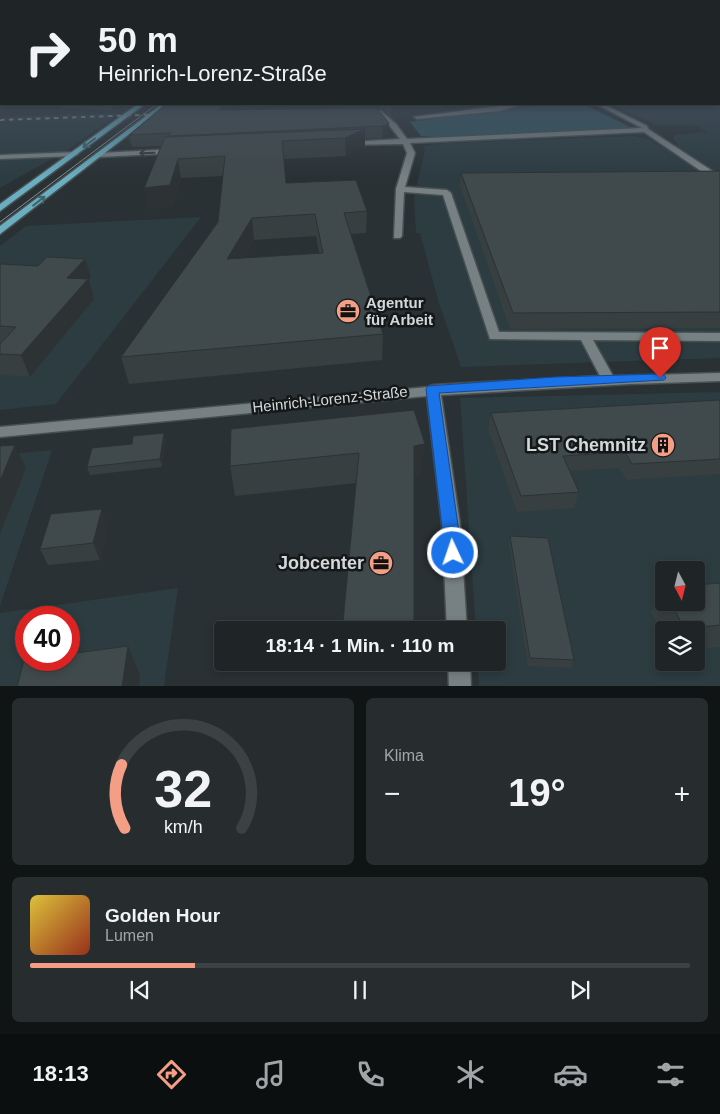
<!DOCTYPE html>
<html lang="de">
<meta charset="utf-8">
<style>
:root{--surface:#1f2527;--page:#272d2f;--text:#f1f3f6;--muted:#a1a5a7;--line:#3c4244;--accent:#f49e86}
body{margin:0;font-family:Helvetica,sans-serif;background:var(--page);color:var(--text);height:100vh;display:flex;flex-direction:column;font-size:19px;white-space:nowrap}
*{box-sizing:border-box;margin:0}
p{font-size:16px;color:var(--muted)}
.icon{flex:none;width:28px;height:28px;fill:none;stroke:currentColor;stroke-width:2;stroke-linecap:round;stroke-linejoin:round}
.map{position:relative;height:686px;overflow:hidden}
.details{display:flex;flex-direction:column;gap:12px;padding:12px;background:#111415;flex:1}
.details>*{flex:none}
.hud{position:absolute;left:0px;top:0px;width:720px;height:105px;box-shadow:0 2px 8px #0003,0 0 0 1px var(--line);background:#1f2527;color:var(--text);overflow:hidden}
.needle{width:32px;rotate:173deg}
.tools{position:absolute;left:655px;top:561px;display:grid;gap:10px}
.tools a{display:grid;place-items:center;width:50px;height:50px;border-radius:5px;background:var(--surface);box-shadow:0 2px 8px #0003,0 0 0 1px var(--line);font-size:25px}
.speed{position:absolute;left:15px;top:606px;display:flex;gap:10px;font-size:25px;font-weight:700;text-align:center}
.speed>*{display:grid;place-content:center;width:65px;height:65px;border-radius:50%;background:var(--surface);box-shadow:0 2px 8px #0003,0 0 0 1px var(--line);line-height:1}
.speed .limit{border:8px solid #d22;background:#fff;color:#111}
.pin{position:absolute;display:grid;place-items:center;width:42px;height:42px;color:#fff;margin:-51px -21px;border-radius:50% 50% 50% 0;rotate:-45deg;box-shadow:0 0 5px #0007}
.pin .icon{rotate:45deg}
.me{position:absolute;width:55px;margin:-28px;rotate:357deg;stroke-linejoin:round;filter:drop-shadow(0 0 4px #0008)}
.turn{display:flex;align-items:center;gap:18px;height:105px;padding:0 15px;font-size:22px}
.turn .icon{width:65px;height:65px;stroke-width:2.5}
.turn b{display:block;font-size:35px;line-height:42px}
.big{font-size:38px;font-weight:700;line-height:1.1}
.details .widget{flex:1;display:flex;flex-direction:column;justify-content:center;gap:8px;min-width:0;padding:0 18px;border-radius:8px;background:var(--page)}
.details .dial{align-items:center;gap:0}
.dial svg{height:130px;overflow:visible;fill:none;stroke:var(--line);stroke-width:7;stroke-linecap:round;text-anchor:middle}
.dial text{fill:var(--text);stroke:none}
.song{display:flex;align-items:center;gap:15px}
.cover{width:60px;height:60px;border-radius:8px;background:linear-gradient(135deg,hsl(50 70% 55%),hsl(10 70% 35%))}
.played{height:5px;border-radius:2px;background:linear-gradient(90deg,var(--accent) 25%,var(--line) 25%)}
.keys{display:flex;justify-content:space-around;direction:ltr}
.heat{display:flex;justify-content:space-between;align-items:center;font-size:28px;direction:ltr}
.details .tiles{flex:1;display:grid;gap:12px;grid-template-columns:1fr 1fr}
.widget:last-child{grid-column:span 2}
.trip{position:absolute;left:214px;top:621px;width:292px;height:50px;border-radius:5px;background:var(--surface);box-shadow:0 2px 8px #0003,0 0 0 1px var(--line);font-weight:700;line-height:50px;text-align:center}
.tabs{display:flex;height:80px;justify-content:space-around;align-items:center;background:#0c0f10;color:var(--muted)}
.tabs .icon{width:35px;height:35px}
.tabs .active{color:var(--accent)}
.tabs b{font-size:22px;color:var(--text)}
.map>svg:first-child{display:block}
.built{fill:#2c3c41;fill-rule:evenodd}
.green{fill:#325760}
.lines{fill:none;stroke-linecap:round;stroke-linejoin:round}
.minor-casing{stroke:#474f50;stroke-width:3}
.major-casing{stroke:#474f50;stroke-width:3}
.minor{fill:#778184;fill-rule:evenodd}
.major{fill:#69afc1;fill-rule:evenodd}
.tram{stroke:#899091;stroke-width:1}
.rail{stroke:#899091;stroke-width:2;stroke-dasharray:4.5 4.5;stroke-linecap:butt}
.wall{fill:#373f40;fill-rule:evenodd}
.shaded-wall{fill:#2d3334}
.building{fill:#40494b;stroke:#2d3334;fill-rule:evenodd}
.oneway{stroke:#3e646d}
.oneway2{stroke:#373d3e}
.route{fill:#1a73e8;stroke:#114b97}
.labels{text-anchor:middle;dominant-baseline:central;stroke-width:5;stroke-linejoin:round;paint-order:stroke}
.poi-label{font-size:15px;font-weight:bold;fill:#d3d9da;stroke:#141819;text-anchor:start}
.street-label{font-size:15px;fill:#d3d9da;stroke:#141819}
.near-poi-label{font-size:18px;font-weight:bold;fill:#d3d9da;stroke:#141819;text-anchor:end}
</style>
<div class="map">
<svg width="720" height="687" viewBox="0 0 720 687">
<rect width="100%" height="100%" fill="#293134"/>
<!-- built -->
<path class="built" d="M720,82v276l-259,9 -22,-64 -19,-70h-4l-2,-35 11,-48 -1,-4 22,-3 188,-7 14,3 13,7 18,-1 -6,-6 3,-4 32,-3 -13,-7h-40l-44,-21h108z
M120,113l-49,35 -71,40v-71z
M201,217l-145,187 -56,6v-164l26,-20z
M720,392v294h-241l-1,-23 20,-1v-32h-22l-16,-232zM664,570h32v32h-32zM664,630h32v32h-32z
M52,450l-52,156v-151z
M178,588l-14,98h-164v-73zM26,618h43v42h-43z"/>
<!-- green -->
<path class="green" d="M547,104h36l45,22v2l-193,9 -14,-1 -11,-14z"/>
<g class="lines">
<!-- minor casing -->
<g class="minor-casing">
<path id="minor" d="M367,104h6l23,20 11,15 235,-11 -46,-24h7l44,22 1,3 72,47v6h-3l-73,-50 -234,11 5,10 -10,34 42,3 4,3 48,139 221,1v8l-127,-1 20,36 107,-3v8l-90,3 -189,11 19,129 7,106h-20l-5,-106 -15,-128 -427,41v-10l428,-40 5,-2 167,-9 -19,-36 -91,-1 -47,-144 -39,-3 -2,44 -2,2h-6l2,-49 11,-36 -4,-9 -56,1 -2,-1 4,-2 51,-3 -14,-18z
M515,104h10l-25,7 -83,8 -3,-2z
M176,149h3v4l-80,4 -4,-2 4,-2z
M77,152l1,2 -4,2 -74,3v-4z
M448,662h22l1,25h-22z"/>
</g>
<!-- major casing -->
<g class="major-casing">
<path id="major" d="M138,104h7l-145,107v-7z
M162,104h6l-168,130v-8z"/>
</g>
<!-- minor -->
<use href="#minor" class="minor"/>
<!-- major -->
<use href="#major" class="major"/>
<!-- tram -->
<path class="tram" d="M0,222l157,-118"/>
<!-- rail -->
<path class="rail" d="M402,106l35,-2
M0,120l167,-6"/>
</g>
<!-- wall -->
<path class="wall" d="M719,82h1v25l-11,1 -10,-4h20z
M59,104h61l-8,6 -52,-2z
M340,104h75v11l-24,2 -11,-10 -1,4 10,24 -7,3 -17,1v8l-19,9 -62,3 2,24 81,28 -1,22 -15,1 32,100 -1,26 -253,24 -8,-27 97,-135 5,-46 -42,2 -8,28 -24,3 -5,-21 18,-42 -30,1 -3,-12 217,-27zM316,236l3,17 -75,5 10,-18z
M720,171v157l-210,1 -50,-143 1,-13z
M0,264l91,14 -2,2 5,19 -64,78 -29,-2 -1,-2z
M720,400v74l-93,6 -8,-12 -49,3 9,21 -5,16 -57,4 -29,-83 3,-16z
M414,410l8,64 -8,1 -1,155h-70v-8l13,-139 -121,13 -5,-30z
M164,433l2,8 -4,26 -72,8 -3,-8z
M108,525l-8,35 -52,5 -8,-16z
M510,536l64,124 -3,8 -43,-2 -19,-122z
M720,583v64l-24,2v-19h-32v6l-13,-24 12,-23h1v13h32z"/>
<!-- shaded-wall -->
<path class="shaded-wall" d="M1,102v2h17l-18,16v-17z
M110,104h10l-8,6z
M225,104h12l-16,17 -2,-11z
M415,104v11l-24,2v-12z
M380,106l-1,12 -20,1v-12z
M389,123v12l-7,3 1,-12z
M365,129v18l-19,9 -1,-18z
M178,159l3,19 -8,28 -24,3 -5,-21z
M252,218l2,22 -24,43 -3,-24z
M85,259l6,19 -2,2 5,19 -64,78 -9,-22 46,-77z
M164,433l2,8 -4,26 -2,-8z
M425,444l-3,30 -11,1 3,-29z
M15,445l11,23 -26,66v-53z
M102,509l6,16 -8,35 -7,-17z
M128,646l12,29 -1,12h-17z"/>
<!-- building -->
<path class="building" d="M0,82h1v20l-1,1z
M719,82h1v14h-1z
M166,104h59l-6,6 158,-2 12,15 -6,3 -213,10v-3l-41,2z
M354,104h23l3,2 -21,1z
M389,104h25l-23,1z
M365,129l-20,9 -63,3 4,42 70,-3 11,31 -23,2 39,121 -262,23 97,-135 7,-66 -47,3 -8,26 -26,3 21,-51zM315,214l8,39 -96,6 25,-41z
M720,171v141l-207,1 -52,-140z
M47,257l38,2 -18,19 21,1 -67,76 -21,-1v-10l16,-17 -16,-1v-62l38,2z
M720,400v59l-88,5 -7,-12 -62,4 16,36 -58,4 -30,-83z
M414,410l11,34 -11,2v179l-71,-3 16,-169 -129,13 1,-37z
M164,433l-4,26 -73,8 5,-19 40,-4 1,-8z
M15,445l-15,36v-35z
M102,509l-9,34 -53,6 11,-35z
M510,536l38,2 26,122 -44,-2z
M720,583v42l-35,4 -15,-27h26v-17z
M128,646l-6,41h-105l7,-27h45v-6z"/>
<!-- one-way arrows -->
<defs><path id="oneway-shaft" d="M-6 0H5M1.5-3L5.5 0L1.5 3" fill="none" stroke-width="1.6" stroke-linecap="round" stroke-linejoin="round" transform="scale(1.25)"/></defs>
<g class="oneway">
<use href="#oneway-shaft" transform="translate(89 143) rotate(143)"/>
<use href="#oneway-shaft" transform="translate(39 201) rotate(-38)"/>
</g>
<use class="oneway2" href="#oneway-shaft" transform="translate(147 153) rotate(178)"/>
<!-- sky -->
<linearGradient id="sky" x2="0" y2="1"><stop stop-color="#171b1d"/><stop offset="0.46" stop-color="#434e5c"/><stop offset="1" stop-color="#434e5c" stop-opacity="0"/></linearGradient>
<rect width="720" height="178" fill="url(#sky)"/>
<!-- route -->
<path class="route" d="M660,374l4,1 2,3 -2,2 -225,13 23,160 -3,5 -6,2 -6,-2 -2,-5 -19,-164 2,-3 127,-9z"/>
<!-- icons -->
<defs>
<g id="office-disc" transform="scale(1.25)"><circle r="9.5" fill="#f49e86" stroke="#141819"/><path d="M-6-3h4V-5.5h4V-3h4V5H-6ZM-1-4.5V-3h2v-1.5ZM-6 0V1H6V0Z" fill="#111"/></g>
<g id="building-disc" transform="scale(1.25)"><circle r="9.5" fill="#f49e86" stroke="#141819"/><path d="M-4-6H4V6H1V3H-1V6H-4ZM-2.5-4.3h1.7v1.8h-1.7ZM.8-4.3h1.7v1.8H.8ZM-2.5-1h1.7V.8h-1.7ZM.8-1h1.7V.8H.8Z" fill="#111"/></g>
</defs>
<g fill-rule="evenodd">
<use href="#office-disc" x="348" y="311"/>
<use href="#building-disc" x="663" y="445"/>
<use href="#office-disc" x="381" y="563"/>
</g>
<g class="labels">
<!-- poi labels -->
<g class="poi-label">
<text x="366" y="302">Agentur<tspan x="366" dy="17">für Arbeit</tspan></text>
</g>
<!-- street labels -->
<g class="street-label">
<text transform="translate(330 399) rotate(-6)">Heinrich-Lorenz-Straße</text>
</g>
<!-- near-poi labels -->
<g class="near-poi-label">
<text x="646" y="445">LST Chemnitz</text>
<text x="364" y="563">Jobcenter</text>
</g>
</g>
</svg>
<div class="tools">
<a><svg class="needle" viewBox="-14 -14 28 28"><path d="M0-13l5 13h-10z" fill="#e53935"/><path d="M0 13l5-13h-10z" fill="#a1a5a7"/></svg></a>
<a><svg class="icon" aria-label="layers" viewBox="0 0 24 24"><path d="M12 4l9 5-9 5-9-5zM3 14l9 5 9-5"/></svg></a>
</div>
<div class="speed"><div class="limit">40</div></div>
<div class="pin" style="left:660px;top:378px;background:#d93025"><svg class="icon" aria-label="arrive" viewBox="0 0 24 24"><path d="M6 21V4h12l-3 4 3 4H6"/></svg></div>
<svg class="me" style="left:453px;top:553px" viewBox="-20 -20 40 40"><circle r="17" fill="#1a73e8" stroke="#fff" stroke-width="3"/><path d="M0-11L8 9 0 5-8 9z" fill="#fff"/></svg>
<div class="trip">18:14 · 1 Min. · 110 m</div>
<div class="hud">
<div class="turn"><svg class="icon" aria-label="right" viewBox="0 0 24 24"><path d="M7 20v-9h11M14 6l5 5-5 5"/></svg><div><b>50 m</b>Heinrich-Lorenz-Straße</div></div>
</div>
</div>
<section class="details">
<div class="tiles">
<div class="widget dial"><svg viewBox="0 0 100 80">
<path d="M14 69A42 42 0 1 1 86 69"/>
<path d="M14 69A42 42 0 0 1 12 30" stroke="#f49e86"/>
<text x="50" y="56" font-size="32" font-weight="700">32</text>
<text x="50" y="72" font-size="11">km/h</text>
</svg></div>
<div class="widget"><p>Klima</p>
<div class="heat"><a>−</a><b class="big">19°</b><a>+</a></div>
</div>
<div class="widget">
<div class="song"><i class="cover"></i><div><b>Golden Hour</b><p>Lumen</p></div></div>
<div class="played"></div>
<div class="keys"><svg class="icon" aria-label="previous" viewBox="0 0 24 24"><path d="M18 5L8 12l10 7zM5 5v14"/></svg><svg class="icon" aria-label="pause" viewBox="0 0 24 24"><path d="M8 5v14M16 5v14"/></svg><svg class="icon" aria-label="next" viewBox="0 0 24 24"><path d="M6 5l10 7-10 7zM19 5v14"/></svg></div>
</div>
</div>
</section>
<nav class="tabs">
<b>18:13</b>
<svg class="icon active" aria-label="directions" viewBox="0 0 24 24"><path d="M12 3l9 9-9 9-9-9zM9 14v-3h6M13 9l2 2-2 2"/></svg>
<svg class="icon" aria-label="music" viewBox="0 0 24 24"><path d="M9 18V5l10-2v13"/><circle cx="6" cy="18" r="3"/><circle cx="16" cy="16" r="3"/></svg>
<svg class="icon" aria-label="phone" viewBox="0 0 24 24"><path d="M5 4h4l2 5-3 2q2 4 5 5l2-3 5 2v4C11 20 4 13 5 4z"/></svg>
<svg class="icon" aria-label="climate" viewBox="0 0 24 24"><path d="M12 3v18M4 7l16 10M4 17L20 7"/></svg>
<svg class="icon" aria-label="car" viewBox="0 0 24 24"><path d="M5 17H2v-5l4-1 3-4h7l3 4 3 1v5h-3M9 17h6M6 11h13"/><circle cx="7" cy="17" r="2"/><circle cx="17" cy="17" r="2"/></svg>
<svg class="icon" aria-label="filters" viewBox="0 0 24 24"><path d="M4 7h16M4 17h16"/><circle cx="9" cy="7" r="2"/><circle cx="15" cy="17" r="2"/></svg>
</nav>
